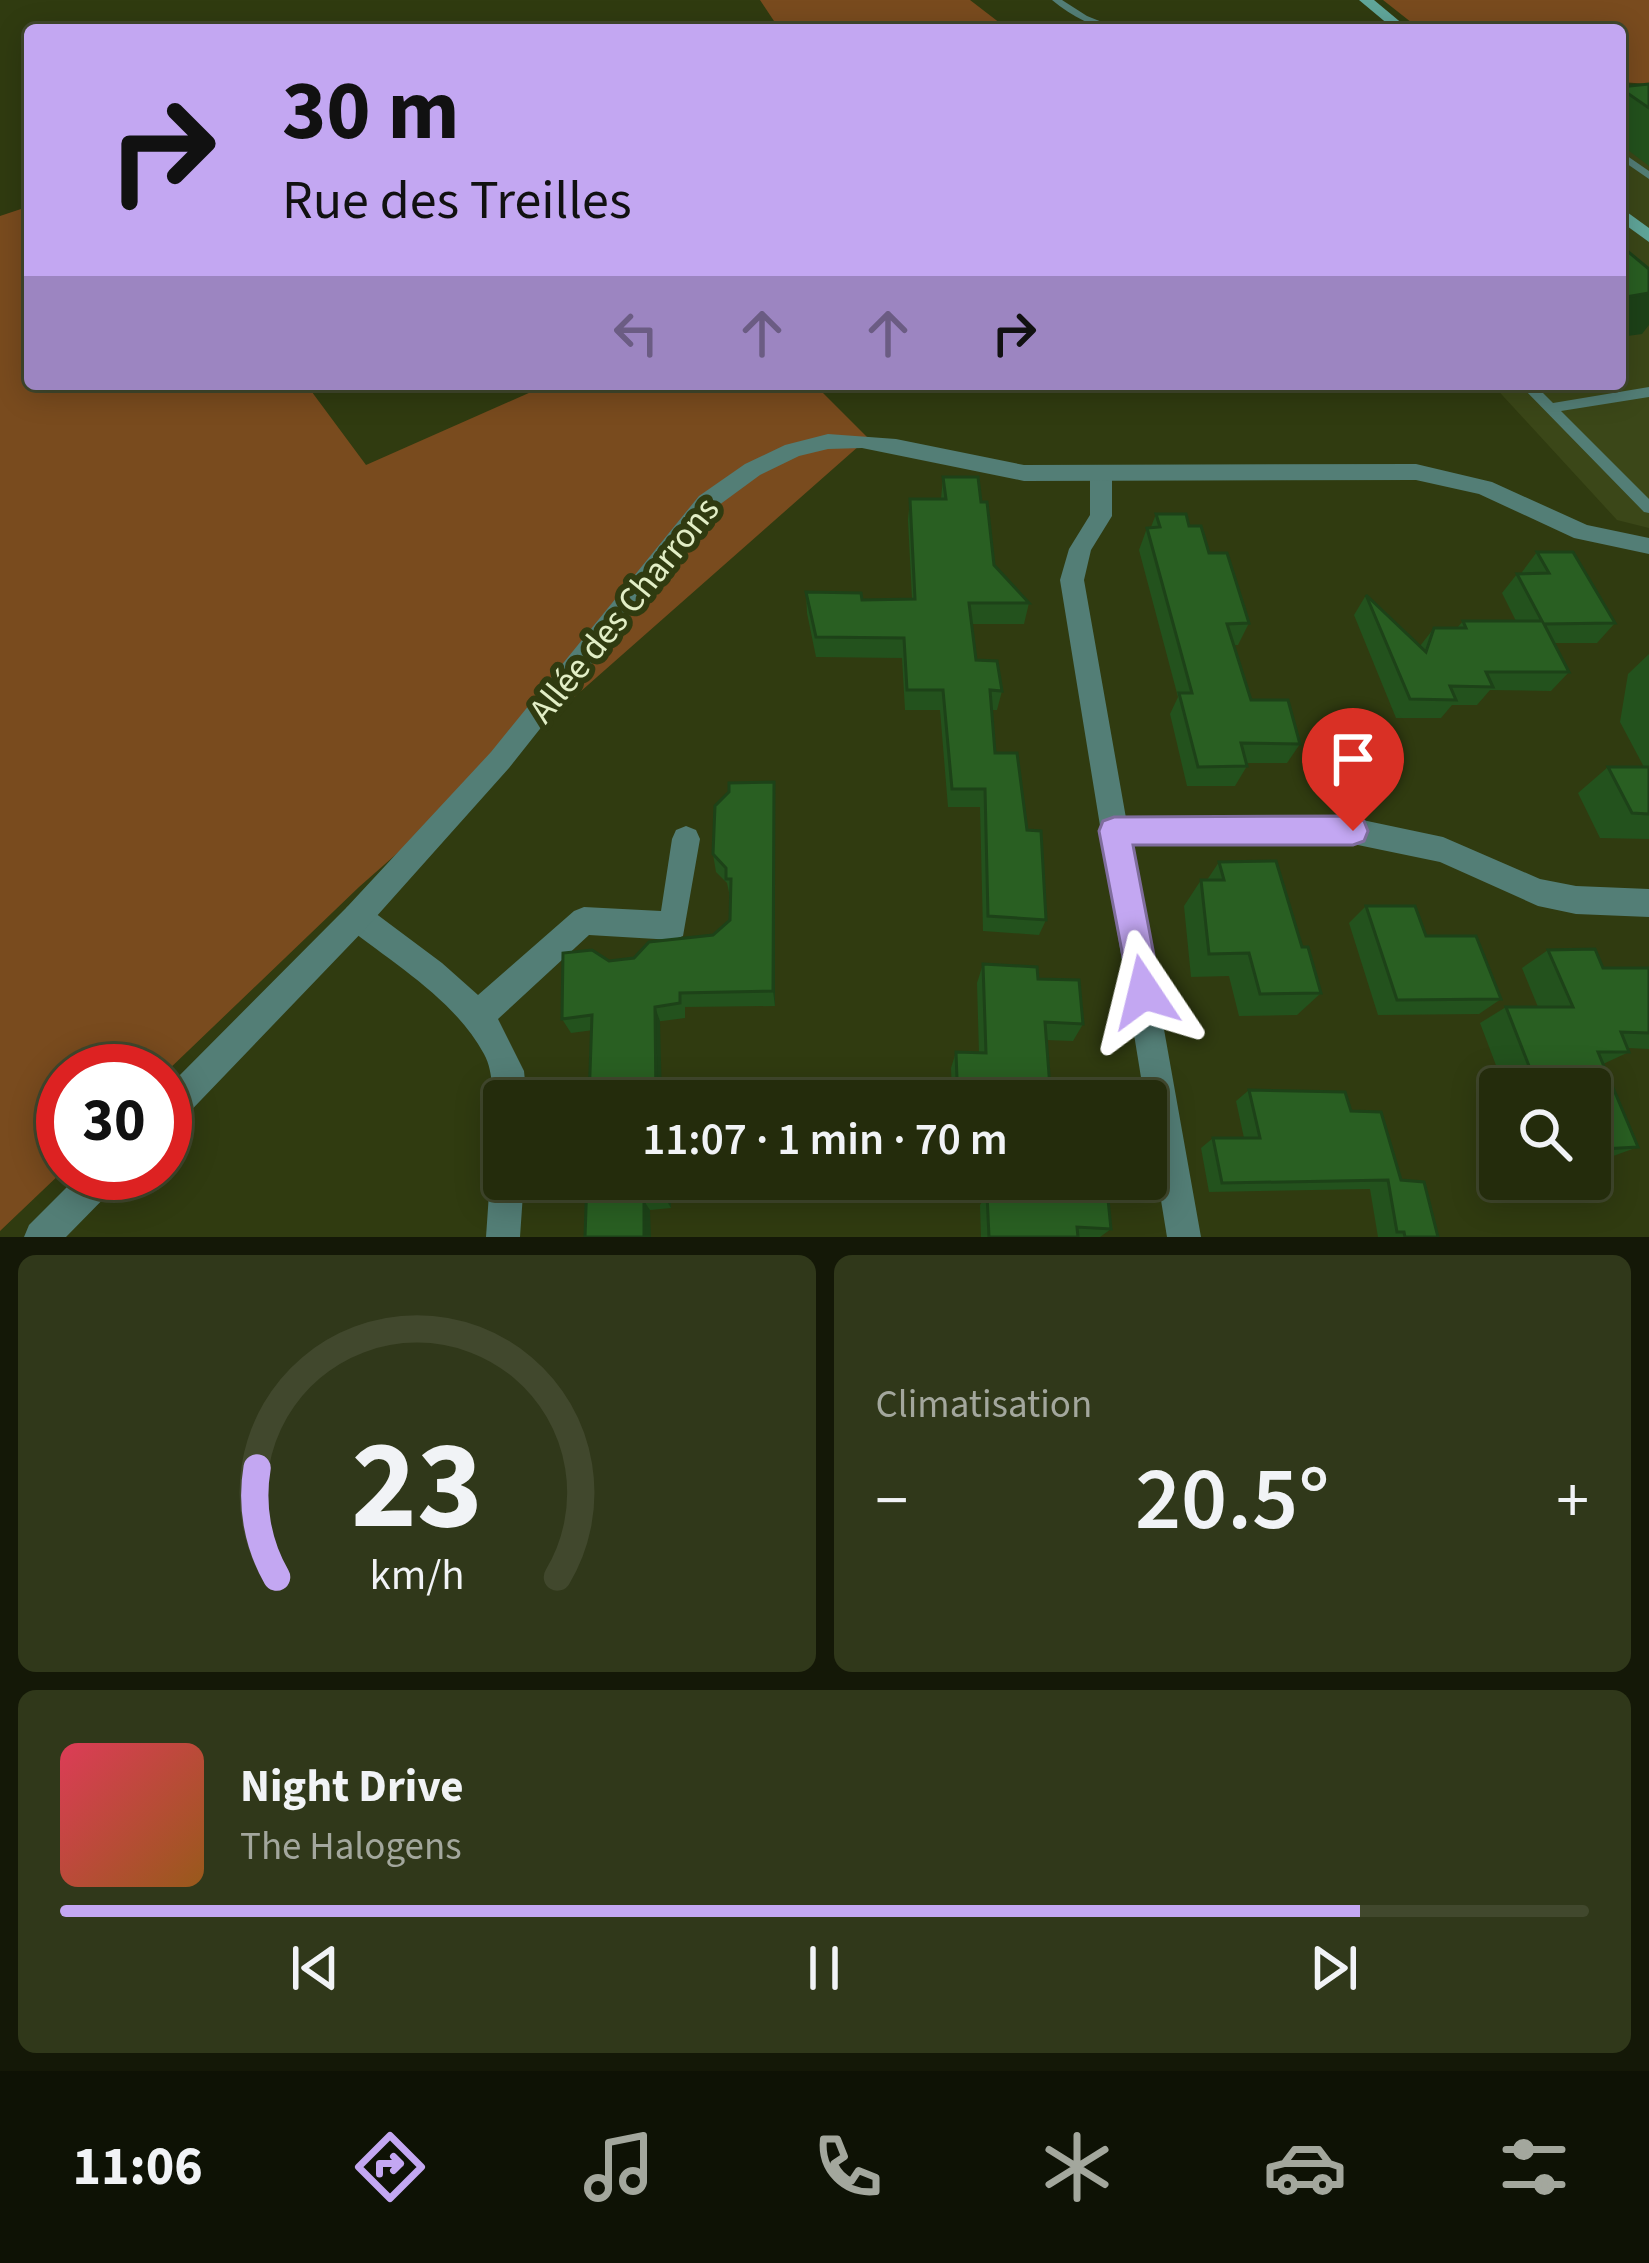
<!DOCTYPE html>
<html lang="fr">
<meta charset="utf-8">
<style>
:root{--surface:#242c0c;--page:#30381a;--text:#f1f3f6;--muted:#a3a79d;--line:#41482d;--accent:#c3a7f2}
body{margin:0;font-family:"Source Sans 3",sans-serif;background:var(--page);color:var(--text);height:100vh;display:flex;flex-direction:column;font-size:45px;white-space:nowrap}
*{box-sizing:border-box;margin:0}
p{font-size:39px;color:var(--muted)}
.icon{flex:none;width:66px;height:66px;fill:none;stroke:currentColor;stroke-width:2;stroke-linecap:round;stroke-linejoin:round}
.map{position:relative;height:1237px;overflow:hidden}
.drawer{display:flex;flex-direction:column;gap:18px;padding:18px;background:#141807;flex:1}
.drawer>*{flex:none}
.guide{position:absolute;left:24px;top:24px;width:1602px;height:366px;border-radius:12px;box-shadow:0 6px 30px #0003,0 0 0 3px var(--line);background:#c3a7f2;color:#111;overflow:hidden}
.buttons{position:absolute;left:1479px;top:1068px;display:grid;gap:24px}
.buttons a{display:grid;place-items:center;width:132px;height:132px;border-radius:12px;background:var(--surface);box-shadow:0 6px 30px #0003,0 0 0 3px var(--line);font-size:60px}
.speed{position:absolute;left:36px;top:1044px;display:flex;gap:24px;font-size:60px;font-weight:700;text-align:center}
.speed>*{display:grid;place-content:center;width:156px;height:156px;border-radius:50%;background:var(--surface);box-shadow:0 6px 30px #0003,0 0 0 3px var(--line);line-height:1}
.speed .limit{border:18px solid #d22;background:#fff;color:#111}
.pin{position:absolute;display:grid;place-items:center;width:102px;height:102px;color:#fff;margin:-123px -51px;border-radius:50% 50% 50% 0;rotate:-45deg;box-shadow:0 0 12px #0007}
.pin .icon{rotate:45deg}
.me{position:absolute;width:132px;margin:-66px;rotate:350deg;stroke-linejoin:round;filter:drop-shadow(0 0 9px #0008)}
.turn{display:flex;align-items:center;gap:42px;height:252px;padding:0 60px;font-size:54px}
.turn .icon{width:156px;height:156px;stroke-width:2.5}
.turn b{display:block;font-size:84px;line-height:102px}
.lanes{display:flex;align-items:center;height:114px;padding:0 60px;background:#0003;justify-content:center;gap:60px;direction:ltr}
.lanes .off{opacity:.35}
.big{font-size:90px;font-weight:600;line-height:1.1}
.drawer .tile{flex:1;display:flex;flex-direction:column;justify-content:center;gap:18px;min-width:0;padding:0 42px;border-radius:18px;background:var(--page)}
.drawer .dial{align-items:center;gap:0}
.dial svg{height:312px;overflow:visible;fill:none;stroke:var(--line);stroke-width:7;stroke-linecap:round;text-anchor:middle}
.dial text{fill:var(--text);stroke:none}
.song{display:flex;align-items:center;gap:36px}
.cover{width:144px;height:144px;border-radius:18px;background:linear-gradient(135deg,hsl(350 70% 55%),hsl(30 70% 35%))}
.played{height:12px;border-radius:6px;background:linear-gradient(90deg,var(--accent) 85%,var(--line) 85%)}
.keys{display:flex;justify-content:space-around;direction:ltr}
.heat{display:flex;justify-content:space-between;align-items:center;font-size:66px;direction:ltr}
.drawer .tiles{flex:1;display:grid;gap:18px;grid-template-columns:1fr 1fr}
.tile:last-child{grid-column:span 2}
.trip{position:absolute;left:483px;top:1080px;width:684px;height:120px;border-radius:12px;background:var(--surface);box-shadow:0 6px 30px #0003,0 0 0 3px var(--line);font-weight:600;line-height:120px;text-align:center}
.tab-bar{display:flex;height:192px;justify-content:space-around;align-items:center;background:#0e1205;color:var(--muted)}
.tab-bar .icon{width:84px;height:84px}
.tab-bar .active{color:var(--accent)}
.tab-bar b{font-size:54px;color:var(--text)}
.map>svg:first-child{display:block}
.built{fill:#3b4718}
.green{fill:#794b1e}
.lines{fill:none;stroke-linecap:round;stroke-linejoin:round}
.service{fill:#537e76;fill-rule:evenodd}
.minor{fill:#537e76;fill-rule:evenodd}
.tertiary{fill:#537e76;fill-rule:evenodd}
.secondary{fill:#60a69a;fill-rule:evenodd}
.wall{fill:#23521d}
.shaded-wall{fill:#1d4218}
.building{fill:#295f22;stroke:#1d4218;stroke-width:3}
.route{fill:#c3a7f2;stroke:#7f6d9d;stroke-width:3}
.labels{text-anchor:middle;dominant-baseline:central;stroke-width:12;stroke-linejoin:round;paint-order:stroke}
.street-label{font-size:36px;fill:#e2eec6;stroke:#303b10}
</style>
<div class="map">
<svg width="1649" height="1237" viewBox="0 0 1649 1237">
<rect width="100%" height="100%" fill="#303b10"/>
<!-- built -->
<path class="built" d="M1620,94l29,3v431l-32,-8 -125,-136h128z"/>
<!-- green -->
<path class="green" d="M760,0h210l39,30h-229z
M1383,0h266v84l-29,-2v-52h-199z
M30,206v178h276l60,81 183,-81h265l54,54 -509,449 -194,186 -102,-2v100l-63,60v-1015z"/>
<g class="lines">
<!-- service -->
<path class="service" d="M1052,0h10l25,16 35,14c-27,0 -50,-14 -70,-30z
M1620,151l29,20v8l-29,-20z
M1519,384h15l19,19 96,-16v10l-88,14 88,88v14l-5,-1z"/>
<!-- minor -->
<path class="minor" d="M1101,466l11,8v42l-21,34 -7,30 42,238h227l90,19 97,42 36,7 73,3v28l-73,-3 -38,-8 -98,-44 -87,-18h-222l70,393h-34l-107,-657 9,-31 21,-34v-41z
M686,826l10,4 4,9 -17,97 -10,4 -84,-5 -91,84 26,52 3,30h-23v13c-15,-15 -9,-41 -20,-60 -29,-54 -90,-90 -137,-127l-5,-10 5,-10 10,-4 10,4 75,56 36,32 96,-84 10,-4 77,4 11,-72 4,-9z
M504,1163v16h20l-4,58h-34l4,-58 5,-12z"/>
<!-- tertiary -->
<path class="tertiary" d="M828,434l68,5 128,26 392,-1 76,18 95,43 62,13v16l-75,-16 -95,-44 -63,-14 -392,1 -162,-33 -34,1 -29,7 -39,19 -45,33 -206,260 -142,159 -190,198 -12,4v-39l182,-183 144,-155 208,-256 46,-32 40,-19z
M81,1173h41l-5,12 -51,52h-42l5,-12z"/>
<!-- secondary -->
<path class="secondary" d="M1359,0h15l36,30h-15z
M1620,207l29,21v14l-29,-21z"/>
</g>
<!-- wall -->
<path class="wall" d="M1649,84v82l-29,-22v-57z
M943,477l38,25 13,63 35,38 -5,21h-52l4,36 26,31 -5,19h-6l4,43 32,77 19,90 -7,15 -56,-4 -3,-124h-32l-8,-97h-35l-3,-52 -86,-1 -9,-44 -1,-21 56,8 50,-1 -4,-79 2,-21h31z
M1156,514l33,12 20,27 40,70 -11,22h-4l17,55 49,44 -13,19h-41l1,3 -12,20h-48l-17,-72 8,-17 -39,-147 8,-22 4,-1z
M1537,552l78,71 -18,20h-43l15,29 -18,19 -61,-1 -13,15h-25l-11,13h-45l-42,-103 12,-20 54,51 14,-18h23l6,-7h53l-14,-28 15,-19h6l-1,-2z
M1649,654v185l-49,-1 -22,-45 30,-26h36l-24,-45 8,-48z
M774,782l1,224 -90,1v11l-114,15 -9,-14 47,-58 25,-3 79,-23 17,-15v-23l-3,-14 -11,-11 -3,-18z
M1219,862l83,85 19,46 -24,22 -58,1 -10,-40 -38,1 -7,-71 17,-26h6z
M1366,906l60,30 75,63 -22,15 -101,1 -29,-92z
M1548,950l55,18h46v81l-21,-1 1,4 -26,12 35,83 -33,12 -15,1v-71h-85l-25,-66 26,-16h32l-16,-39z
M983,964l55,15 45,45 -10,17 -27,-1 5,61h-38v-3l-61,-4 -1,-26 5,-16 23,1 -2,-70z
M1249,1090l102,21 87,126h-60l-8,-48 -161,3 -8,-44 12,-10h31l-8,-37z
M587,1179h84v29l-21,2z
M1017,1179h89l5,50 -11,8h-119l-1,-32 7,-11 31,2z"/>
<!-- shaded-wall -->
<path class="shaded-wall" d="M1649,293v32l-7,9 -22,3v-39z
M774,782l1,19v205l-2,-15z
M655,1007l5,14 2,80h-6z
M665,1179h6v29l-6,-10z
M644,1201l6,9 1,27h-7z"/>
<!-- building -->
<path class="building" d="M1649,84v24l-29,-20v-1z
M1620,245l29,24v24l-29,5z
M943,477h35l3,25h6l7,63 35,38h-60l7,57 21,1 5,30 -12,-1 5,63h22l10,77 14,1 5,89 -58,-4 -3,-127h-33l-9,-99h-36l-3,-52 -88,-1 -10,-45 55,1 1,7 53,-1 -5,-100h36z
M1156,514h30l3,12h12l8,27h18l22,70 -22,1 24,76h37l12,44 -59,-1 6,23 -49,1 -19,-74h13l-45,-165 13,-1z
M1537,552h36l42,71 -71,1 25,48h-83l7,15 -43,-1 6,14 -46,-1 -44,-104 60,57 8,-24h32l-3,-7h79l-25,-47 32,-1z
M1608,767h41v47l-17,-1z
M774,782l-1,209 -93,2v10l-25,4 1,94h-67l3,-86 -30,4 1,-66 29,-3 17,11 25,-3 15,-16 64,-7 17,-15 1,-41h-5v-11l-13,-14 2,-48 14,-14v-9z
M1276,861l26,86h6l13,46 -61,1 -11,-41 -40,1 -8,-74h23l-5,-18z
M1366,906h49l11,30h50l25,63 -104,1z
M1595,949l8,19h46v65l-28,-1 8,20h-31l40,95 -36,2 -12,-29v-31h-52l-32,-82h67l-25,-57z
M983,964l54,3 1,12 41,1 4,44 -38,-2 6,79h-29l-1,-18 -64,-4 -1,-27 30,1z
M1249,1090l96,2 6,19 30,1 20,68 23,2 14,55h-33l-1,-5h-7l-9,-52 -166,3 -9,-45h47z
M587,1179h78v19l-21,3v36h-59z
M1027,1179h79l5,50 -34,-2 1,10h-89l-2,-43 41,3z"/>
<!-- route -->
<path class="route" d="M1353,816l11,5 4,10 -4,10 -11,4h-220l28,147 -5,12 -12,5 -12,-5 -33,-173 4,-10 11,-4z"/>
<g class="labels">
<!-- street labels -->
<g class="street-label">
<text transform="translate(624 610) rotate(-51)">Allée des Charrons</text>
</g>
</g>
</svg>
<div class="buttons">
<a><svg class="icon" aria-label="search" viewBox="0 0 24 24"><circle cx="10" cy="10" r="6"/><path d="M15 15l6 6"/></svg></a>
</div>
<div class="speed"><div class="limit">30</div></div>
<div class="pin" style="left:1353px;top:831px;background:#d93025"><svg class="icon" aria-label="arrive" viewBox="0 0 24 24"><path d="M6 21V4h12l-3 4 3 4H6"/></svg></div>
<svg class="me" style="left:1144px;top:992px" viewBox="-20 -20 40 40"><path d="M0-17L14 15 0 8-14 15z" fill="#c3a7f2" stroke="#fff" stroke-width="4"/></svg>
<div class="trip">11:07 · 1 min · 70 m</div>
<div class="guide">
<div class="turn"><svg class="icon" aria-label="right" viewBox="0 0 24 24"><path d="M7 20v-9h11M14 6l5 5-5 5"/></svg><div><b>30 m</b>Rue des Treilles</div></div>
<div class="lanes"><svg class="icon off" aria-label="left" viewBox="0 0 24 24"><path d="M17 20v-9H6M10 6l-5 5 5 5"/></svg><svg class="icon off" aria-label="ahead" viewBox="0 0 24 24"><path d="M12 20V5M6 11l6-6 6 6"/></svg><svg class="icon off" aria-label="ahead" viewBox="0 0 24 24"><path d="M12 20V5M6 11l6-6 6 6"/></svg><svg class="icon" aria-label="right" viewBox="0 0 24 24"><path d="M7 20v-9h11M14 6l5 5-5 5"/></svg></div>
</div>
</div>
<section class="drawer">
<div class="tiles">
<div class="tile dial"><svg viewBox="0 0 100 80">
<path d="M14 69A42 42 0 1 1 86 69"/>
<path d="M14 69A42 42 0 0 1 9 41" stroke="#c3a7f2"/>
<text x="50" y="56" font-size="32" font-weight="700">23</text>
<text x="50" y="72" font-size="11">km/h</text>
</svg></div>
<div class="tile"><p>Climatisation</p>
<div class="heat"><a>−</a><b class="big">20.5°</b><a>+</a></div>
</div>
<div class="tile">
<div class="song"><i class="cover"></i><div><b>Night Drive</b><p>The Halogens</p></div></div>
<div class="played"></div>
<div class="keys"><svg class="icon" aria-label="previous" viewBox="0 0 24 24"><path d="M18 5L8 12l10 7zM5 5v14"/></svg><svg class="icon" aria-label="pause" viewBox="0 0 24 24"><path d="M8 5v14M16 5v14"/></svg><svg class="icon" aria-label="next" viewBox="0 0 24 24"><path d="M6 5l10 7-10 7zM19 5v14"/></svg></div>
</div>
</div>
</section>
<nav class="tab-bar">
<b>11:06</b>
<svg class="icon active" aria-label="directions" viewBox="0 0 24 24"><path d="M12 3l9 9-9 9-9-9zM9 14v-3h6M13 9l2 2-2 2"/></svg>
<svg class="icon" aria-label="music" viewBox="0 0 24 24"><path d="M9 18V5l10-2v13"/><circle cx="6" cy="18" r="3"/><circle cx="16" cy="16" r="3"/></svg>
<svg class="icon" aria-label="phone" viewBox="0 0 24 24"><path d="M5 4h4l2 5-3 2q2 4 5 5l2-3 5 2v4C11 20 4 13 5 4z"/></svg>
<svg class="icon" aria-label="climate" viewBox="0 0 24 24"><path d="M12 3v18M4 7l16 10M4 17L20 7"/></svg>
<svg class="icon" aria-label="car" viewBox="0 0 24 24"><path d="M5 17H2v-5l4-1 3-4h7l3 4 3 1v5h-3M9 17h6M6 11h13"/><circle cx="7" cy="17" r="2"/><circle cx="17" cy="17" r="2"/></svg>
<svg class="icon" aria-label="filters" viewBox="0 0 24 24"><path d="M4 7h16M4 17h16"/><circle cx="9" cy="7" r="2"/><circle cx="15" cy="17" r="2"/></svg>
</nav>
